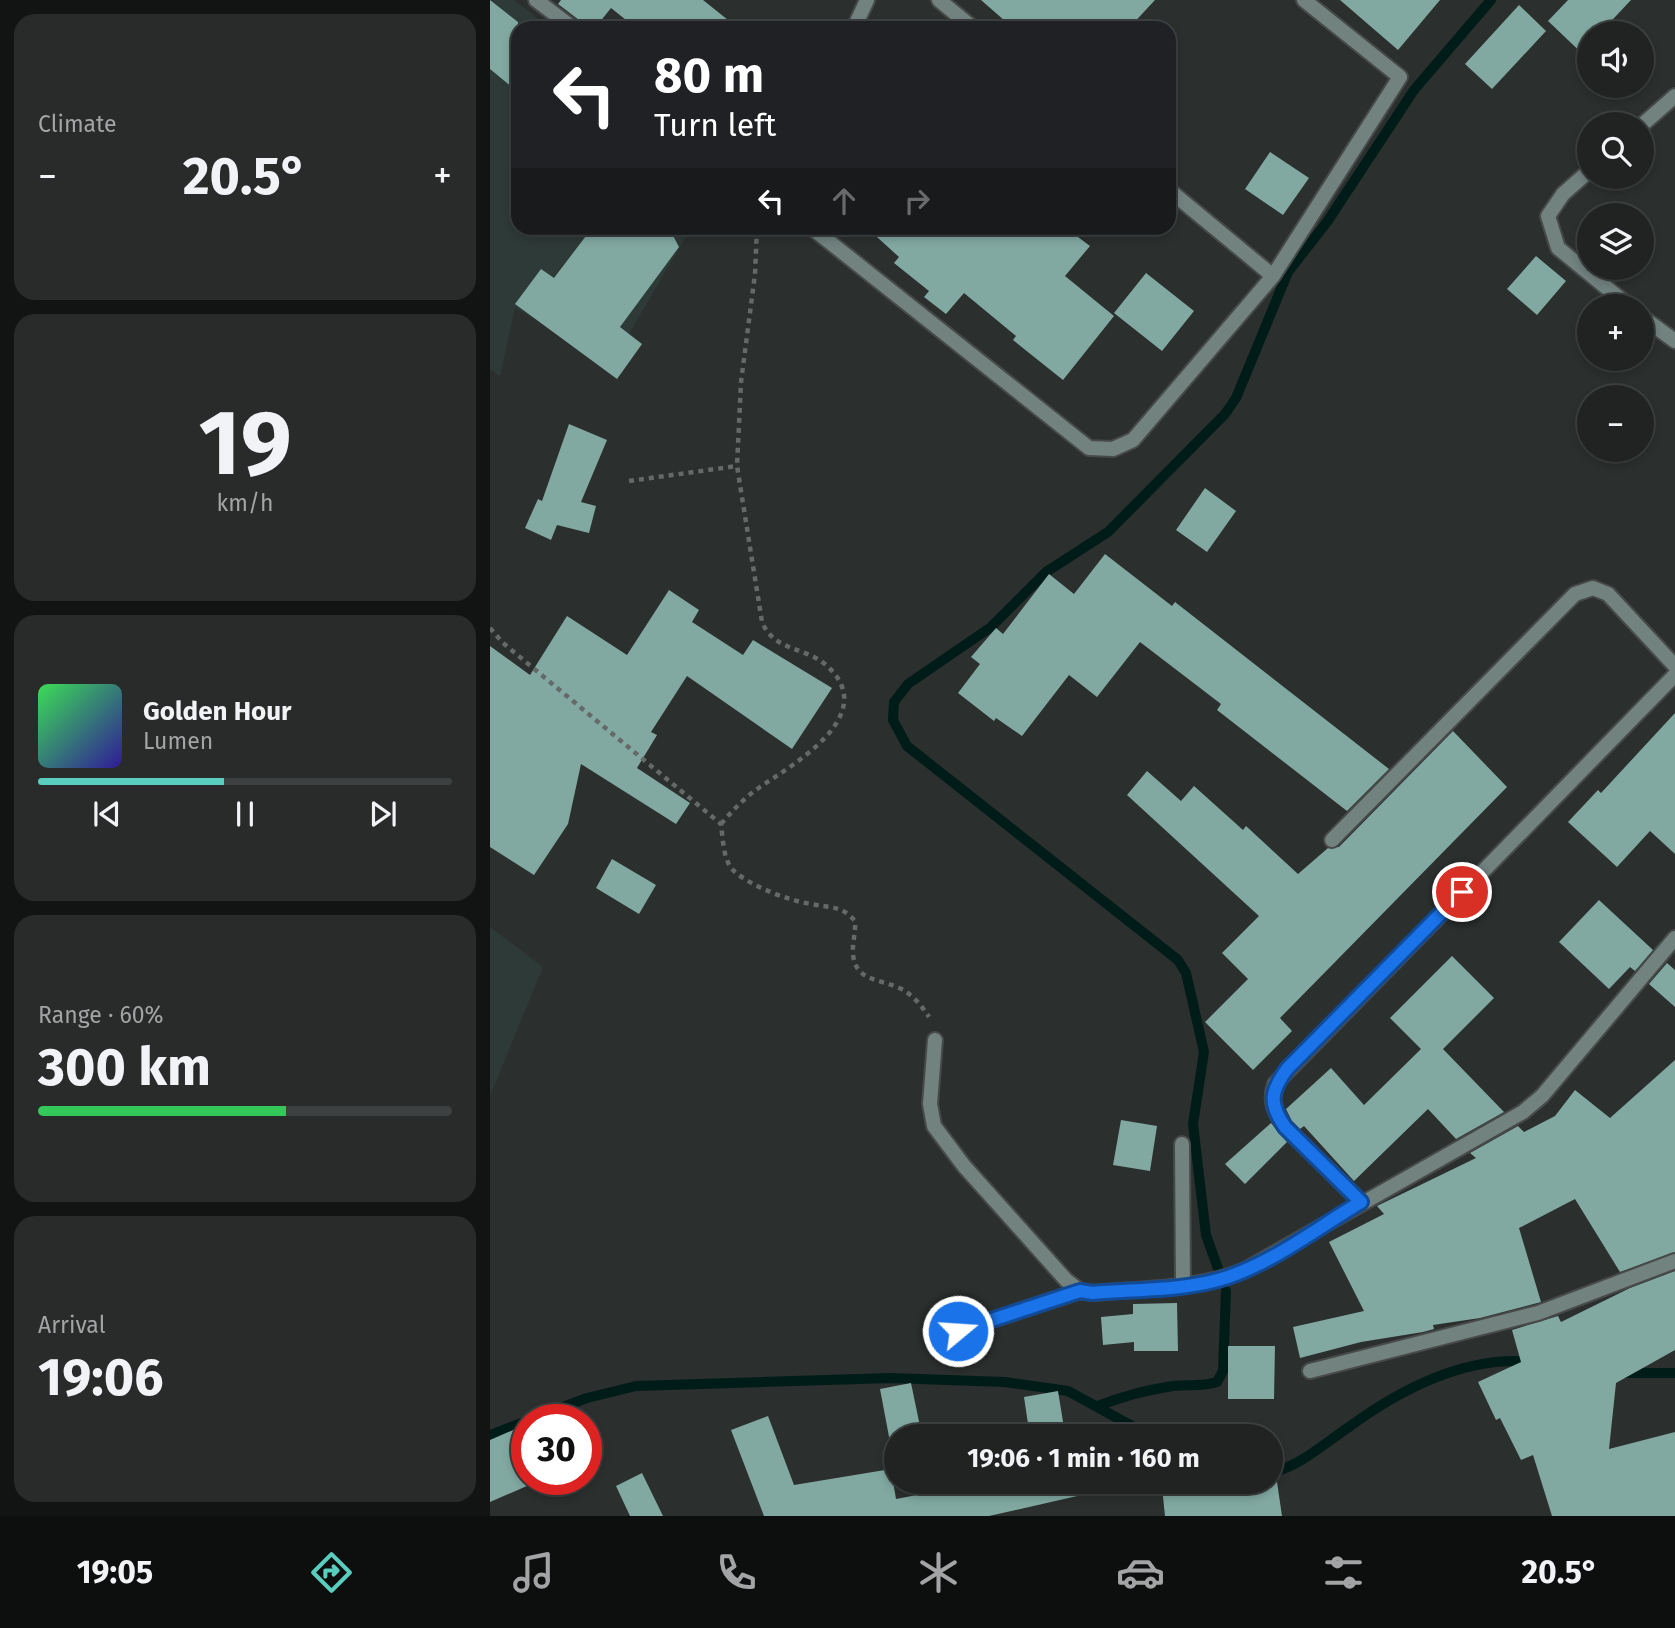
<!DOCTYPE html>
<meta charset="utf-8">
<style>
:root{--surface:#202322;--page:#282b2a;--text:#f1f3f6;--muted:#a2a4a5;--line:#3d4040;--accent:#59cebe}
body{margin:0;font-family:"Fira Sans",sans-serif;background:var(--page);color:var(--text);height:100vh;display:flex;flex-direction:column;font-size:26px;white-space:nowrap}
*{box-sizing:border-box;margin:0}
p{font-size:23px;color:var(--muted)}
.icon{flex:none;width:38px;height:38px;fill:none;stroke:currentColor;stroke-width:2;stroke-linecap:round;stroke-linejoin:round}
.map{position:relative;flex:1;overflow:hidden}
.sheet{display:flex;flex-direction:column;gap:14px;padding:14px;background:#121313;width:490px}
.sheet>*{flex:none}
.hud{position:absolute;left:21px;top:21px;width:665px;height:214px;border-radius:21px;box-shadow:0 4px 10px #0003,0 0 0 2px var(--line);background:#202124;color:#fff;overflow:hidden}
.fabs{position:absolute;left:1087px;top:21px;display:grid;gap:14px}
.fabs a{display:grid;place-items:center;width:77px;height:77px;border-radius:50%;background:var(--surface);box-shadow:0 4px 10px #0003,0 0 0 2px var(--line);font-size:35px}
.speed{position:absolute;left:21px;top:1404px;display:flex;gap:14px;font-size:35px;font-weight:700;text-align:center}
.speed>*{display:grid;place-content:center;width:91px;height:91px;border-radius:50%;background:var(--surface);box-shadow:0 4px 10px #0003,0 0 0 2px var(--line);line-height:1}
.speed .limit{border:10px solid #d22;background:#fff;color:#111}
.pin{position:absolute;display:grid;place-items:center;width:60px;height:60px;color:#fff;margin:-30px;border:4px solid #fff;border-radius:50%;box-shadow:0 2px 7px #0007}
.me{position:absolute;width:77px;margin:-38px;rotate:72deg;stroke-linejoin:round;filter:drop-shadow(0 0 5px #0008)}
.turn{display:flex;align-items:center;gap:24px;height:147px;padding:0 28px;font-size:32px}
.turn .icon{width:91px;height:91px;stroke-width:2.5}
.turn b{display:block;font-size:49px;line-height:60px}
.lanes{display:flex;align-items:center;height:66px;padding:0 28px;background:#0003;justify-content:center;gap:35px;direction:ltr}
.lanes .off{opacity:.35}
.big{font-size:52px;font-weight:700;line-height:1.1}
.sheet .widget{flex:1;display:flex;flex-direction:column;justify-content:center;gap:10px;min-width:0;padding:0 24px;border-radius:21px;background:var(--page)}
.sheet .dial{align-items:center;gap:0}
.dial b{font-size:91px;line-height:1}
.song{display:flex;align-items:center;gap:21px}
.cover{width:84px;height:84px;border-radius:10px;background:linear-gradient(135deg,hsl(130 70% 55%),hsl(250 70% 35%))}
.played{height:7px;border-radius:4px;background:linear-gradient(90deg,var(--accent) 45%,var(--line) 45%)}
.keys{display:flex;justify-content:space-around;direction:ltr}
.heat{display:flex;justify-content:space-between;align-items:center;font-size:38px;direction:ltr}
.charge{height:10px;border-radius:5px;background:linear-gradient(90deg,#34c759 60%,var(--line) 0)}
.trip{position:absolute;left:394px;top:1424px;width:399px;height:70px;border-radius:35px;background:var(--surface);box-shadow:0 4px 10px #0003,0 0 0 2px var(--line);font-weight:700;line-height:70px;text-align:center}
.tabs{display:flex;height:112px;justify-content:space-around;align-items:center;background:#0d0e0e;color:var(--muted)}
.tabs .icon{width:49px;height:49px}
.tabs .active{color:var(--accent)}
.tabs b{font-size:32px;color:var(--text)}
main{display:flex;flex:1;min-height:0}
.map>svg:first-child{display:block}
.built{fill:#2e3a38}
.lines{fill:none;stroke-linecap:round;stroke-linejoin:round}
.stream{stroke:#001c18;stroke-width:10}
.building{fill:#81a9a2}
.minor-casing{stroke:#474a49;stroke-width:18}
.path{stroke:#656968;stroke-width:4.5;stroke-dasharray:5 5;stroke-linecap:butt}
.minor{stroke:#71827f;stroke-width:14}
.route-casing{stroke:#114b97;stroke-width:18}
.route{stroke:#1a73e8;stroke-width:12}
</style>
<main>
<section class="sheet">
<div class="widget"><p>Climate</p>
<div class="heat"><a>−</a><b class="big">20.5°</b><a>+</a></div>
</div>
<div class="widget dial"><b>19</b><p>km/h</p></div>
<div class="widget">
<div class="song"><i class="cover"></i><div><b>Golden Hour</b><p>Lumen</p></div></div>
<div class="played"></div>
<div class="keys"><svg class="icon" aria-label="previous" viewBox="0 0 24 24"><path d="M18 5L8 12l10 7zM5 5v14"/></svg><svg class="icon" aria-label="pause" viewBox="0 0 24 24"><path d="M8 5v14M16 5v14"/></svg><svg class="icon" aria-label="next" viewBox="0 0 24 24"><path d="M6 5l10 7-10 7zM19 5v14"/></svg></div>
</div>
<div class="widget"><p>Range · 60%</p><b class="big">300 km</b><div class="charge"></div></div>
<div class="widget"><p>Arrival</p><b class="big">19:06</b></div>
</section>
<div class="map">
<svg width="1185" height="1516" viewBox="0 0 1185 1516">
<rect width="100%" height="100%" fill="#2b2f2e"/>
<!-- built -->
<path class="built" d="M0,0h24l36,28h-32v200h173l-78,133 -98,-53 -15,68 -10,-7z
M0,927l53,40 -53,129z"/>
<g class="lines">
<!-- stream -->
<path class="stream" d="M730,1274l-14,-39 -13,-111 11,-72 -18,-79 -8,-13 -271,-214 -14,-26 1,-18 14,-18 83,-57 55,-55 62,-40 117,-118 11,-16 52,-126 39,-50 87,-132 77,-90
M1132,1373h53
M608,1406c25,-10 48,-16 75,-20 15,-2 29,1 44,-4l6,-11 3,-80
M41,1419l56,-21 49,-12 255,-8 114,4 63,9 84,46
M0,1435l37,-14
M780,1473c29,-6 55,-30 79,-46 52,-38 118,-72 184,-65"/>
</g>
<!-- building -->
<path class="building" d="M0,0l28,22v70l-28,-23z
M71,0h142l35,28h-102l-25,-20 -16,20h-13l-3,-8 -21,-16z
M491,0h174l-26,28h-116z
M850,0h100l-42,50z
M1078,0h63l-31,33h-11v27l-41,-39z
M1029,5l27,26 -54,58 -27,-25z
M780,152l39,26 -26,37 -38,-26z
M102,228h77l10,19 -59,80 22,17 -25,35 -102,-75 26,-35 13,9z
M377,228h199l24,18 -25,30 49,40 -51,64 -50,-40 3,-4 -52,-43 -18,21 -22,-17 5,-6 -35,-28 5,-6z
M1046,256l30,25 -29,34 -30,-26z
M656,273l48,38 -32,40 -48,-38z
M79,424l38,16 -26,62 15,4 -7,27 -32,-8 -6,15 -26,-12 13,-29 4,2z
M715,488l31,23 -29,41 -31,-22z
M615,554l67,52 3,-4 214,167 -42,42 -130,-101 4,-6 -81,-62 -43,55 -28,-22 -47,61 -26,-18 -2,3 -36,-28 22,-29 -9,-7 25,-29 7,6 46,-60 25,20z
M179,590l30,20 -7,12 51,33 10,-15 79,48 -40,61 -105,-73 -36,56 6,3 -20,33 53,35 -14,21 -95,-60 -13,60 -34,51 -44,-28v-201l40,29 37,-59 60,39z
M1185,713v141l-25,-23 -33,36 -49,-45 30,-32 3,3z
M963,731l54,56 -227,231 12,13 -39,39 -48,-48 43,-43 -26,-26 37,-37 -132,-121 20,-24 34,30 13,-15 49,44 3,-4 52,48 30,-26 11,-1z
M122,859l44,26 -17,29 -43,-26z
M1109,900l54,50 -18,21 -5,-4 -21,22 -50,-47z
M962,956l42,42 -51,51 61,63 -48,27 -28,-30 -74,72 -50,-55 -4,3 -8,-8 -6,-12 45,-41 33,37 57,-56 -31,-31z
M1177,963l8,7v37l-26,-23z
M1185,1060v192l-55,20 -45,-73 -56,29 22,74 -61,16 -47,7 1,4 -11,3 -62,10 -61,16 -7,-31 71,-16 -35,-69 55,-28 -7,-8 99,-48 -6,-5 48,-27 6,6 31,-16 20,-26 35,28z
M631,1120l36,6 -7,45 -37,-6z
M781,1123l16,19 -42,42 -20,-20z
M1185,1271v79l-59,33 -7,66 66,-17v84h-123l-19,-61 -12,5 -21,-42 -4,2 -18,-38 43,-20 -9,-32 46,-14 3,6 69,-34z
M687,1303l1,48h-44v-9l-31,3 -2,-28 32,-3v-10z
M738,1346h47l-1,53h-46z
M421,1383l11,53 -26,1v4l-6,1 -10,-53z
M568,1391l7,43 -35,3 -6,-40z
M278,1416l26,69 97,-16 5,30 88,-17h101l1,12 -97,22h-225l-33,-86z
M37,1424v62l-37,16v-62z
M152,1473l21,43h-33l-14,-30z
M715,1482h72l5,34h-117l-3,-29z"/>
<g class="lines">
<!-- minor casing -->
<g class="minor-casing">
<path id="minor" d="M46,0l37,28
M449,0l34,28
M364,28l13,-28
M1152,125l33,-29
M1099,171l-26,23 -15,22 10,32 71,58
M679,190l104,86
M322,228l277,220 24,1 20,-9 140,-164 127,-199 -96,-77
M1152,317l33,24
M842,840l243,-246 18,-6 15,6 67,72
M445,1040l-5,64 4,22 30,40 102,114 14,11 13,2c51,-5 104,-3 152,-23l278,-158 19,-16 133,-158
M692,1144l1,142
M871,1202l-76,-75c-10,-15 -16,-25 -10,-43l400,-409
M444,1339l146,-48
M820,1371l228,-58 137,-52"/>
</g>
<!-- path -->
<path class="path" d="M139,481l108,-15
M0,628l13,15 218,181c2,15 2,37 13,47 16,15 56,30 77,33 19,4 30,1 44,17 1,11 -3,22 -2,33 2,26 25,25 44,33 15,6 24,18 32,30
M231,824c12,-14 23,-26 39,-37 34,-23 122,-73 66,-122 -22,-19 -51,-13 -64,-43l-25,-156 4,-84 14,-108 2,-46"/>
<!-- minor -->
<use href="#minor" class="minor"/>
</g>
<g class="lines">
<!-- route casing -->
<g class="route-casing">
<path id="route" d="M468,1331l122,-40 13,2c44,-4 93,-2 135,-16 47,-16 91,-50 133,-75l-76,-75c-16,-23 -15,-35 2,-58l175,-177"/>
</g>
<!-- route -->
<use href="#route" class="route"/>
</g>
</svg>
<div class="fabs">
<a><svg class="icon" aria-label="sound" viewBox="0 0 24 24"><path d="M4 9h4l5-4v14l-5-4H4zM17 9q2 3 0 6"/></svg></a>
<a><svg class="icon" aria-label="search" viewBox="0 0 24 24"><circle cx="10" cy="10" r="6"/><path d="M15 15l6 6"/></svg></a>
<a><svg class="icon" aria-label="layers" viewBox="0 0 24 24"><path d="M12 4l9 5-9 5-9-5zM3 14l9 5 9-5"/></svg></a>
<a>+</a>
<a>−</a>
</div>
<div class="speed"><div class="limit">30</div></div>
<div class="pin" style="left:972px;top:892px;background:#d93025"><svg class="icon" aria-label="arrive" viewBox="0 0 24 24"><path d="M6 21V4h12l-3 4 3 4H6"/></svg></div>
<svg class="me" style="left:468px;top:1331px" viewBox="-20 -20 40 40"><circle r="17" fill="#1a73e8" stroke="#fff" stroke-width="3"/><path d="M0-11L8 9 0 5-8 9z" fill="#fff"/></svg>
<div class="trip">19:06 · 1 min · 160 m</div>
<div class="hud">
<div class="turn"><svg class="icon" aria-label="left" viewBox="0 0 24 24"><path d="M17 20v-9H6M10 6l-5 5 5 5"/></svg><div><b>80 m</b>Turn left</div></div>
<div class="lanes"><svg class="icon" aria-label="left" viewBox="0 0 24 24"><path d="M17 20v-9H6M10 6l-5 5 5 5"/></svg><svg class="icon off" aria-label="ahead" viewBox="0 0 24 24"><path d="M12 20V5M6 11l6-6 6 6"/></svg><svg class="icon off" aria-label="right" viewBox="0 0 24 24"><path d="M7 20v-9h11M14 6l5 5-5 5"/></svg></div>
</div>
</div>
</main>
<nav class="tabs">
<b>19:05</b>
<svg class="icon active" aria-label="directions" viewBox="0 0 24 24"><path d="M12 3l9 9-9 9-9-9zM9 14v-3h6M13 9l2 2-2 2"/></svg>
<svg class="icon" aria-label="music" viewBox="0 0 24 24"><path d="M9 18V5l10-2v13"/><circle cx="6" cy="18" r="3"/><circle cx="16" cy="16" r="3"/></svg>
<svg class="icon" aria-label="phone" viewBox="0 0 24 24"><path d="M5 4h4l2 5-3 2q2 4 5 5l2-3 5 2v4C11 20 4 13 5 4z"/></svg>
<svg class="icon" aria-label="climate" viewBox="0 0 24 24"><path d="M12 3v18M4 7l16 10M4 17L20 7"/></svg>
<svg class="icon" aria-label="car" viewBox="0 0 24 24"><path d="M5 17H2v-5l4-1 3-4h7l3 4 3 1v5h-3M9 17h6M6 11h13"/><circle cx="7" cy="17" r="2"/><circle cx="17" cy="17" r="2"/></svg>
<svg class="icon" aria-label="filters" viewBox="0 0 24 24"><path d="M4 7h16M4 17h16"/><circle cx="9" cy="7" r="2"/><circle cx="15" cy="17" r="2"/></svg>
<b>20.5°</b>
</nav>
